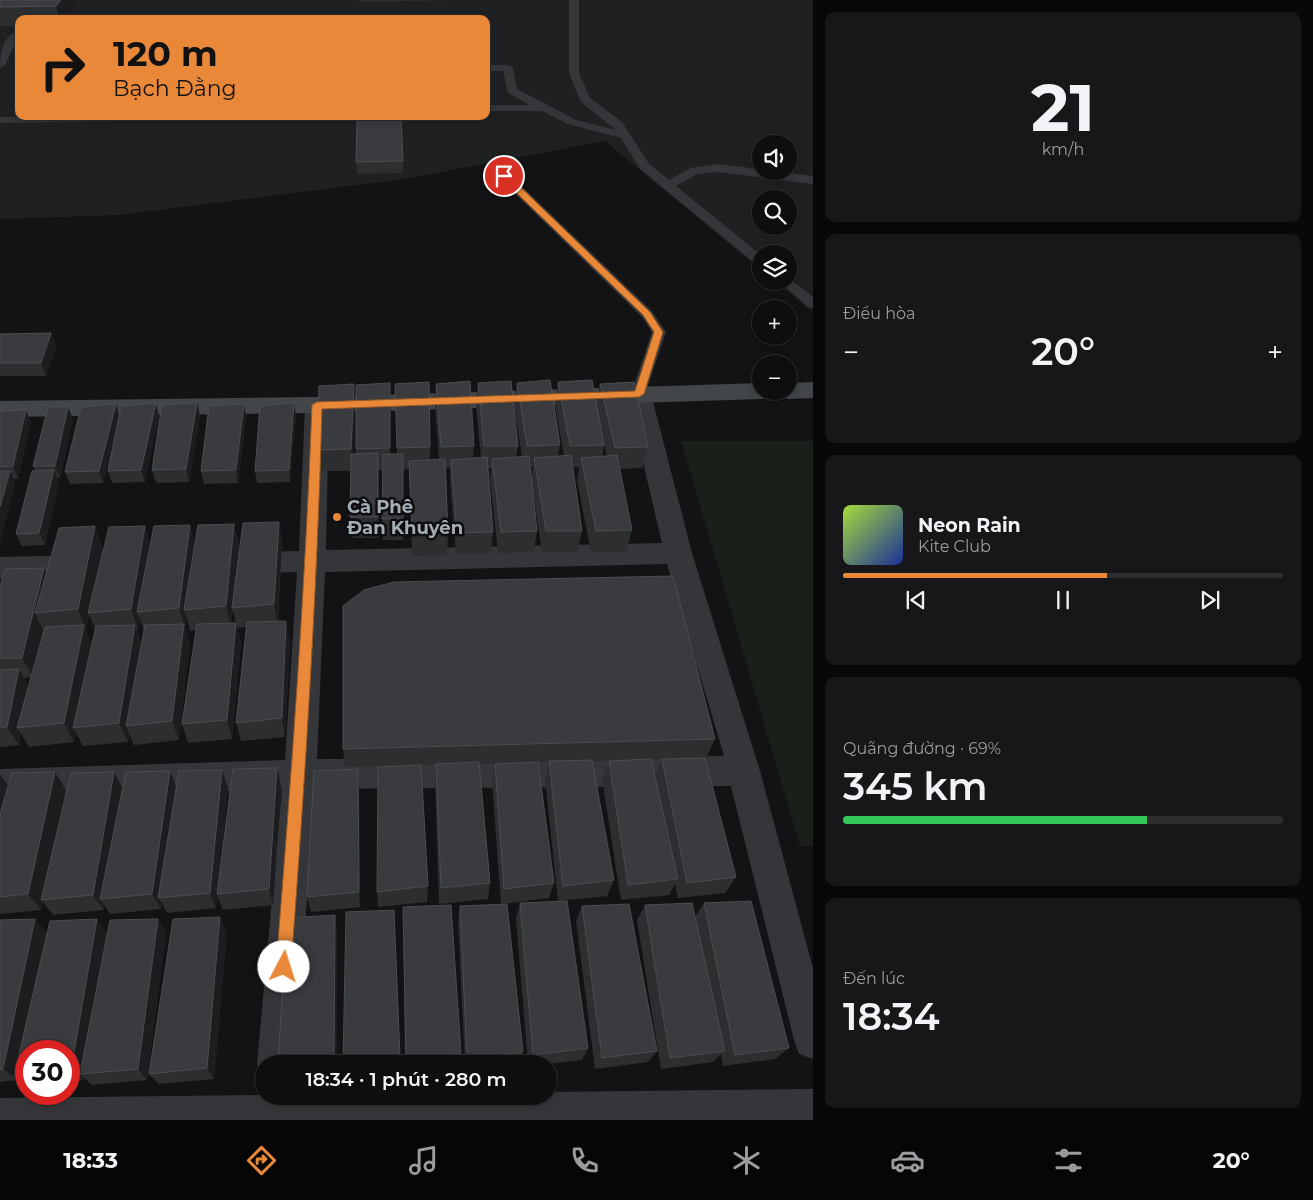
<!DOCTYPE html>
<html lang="vi">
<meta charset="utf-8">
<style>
:root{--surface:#0e0e10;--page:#171719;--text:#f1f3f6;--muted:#9b9c9f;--line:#2e2e30;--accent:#e88838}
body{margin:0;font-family:Montserrat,sans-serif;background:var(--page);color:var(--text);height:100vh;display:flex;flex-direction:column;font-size:19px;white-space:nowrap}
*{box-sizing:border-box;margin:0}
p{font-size:16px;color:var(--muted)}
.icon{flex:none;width:28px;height:28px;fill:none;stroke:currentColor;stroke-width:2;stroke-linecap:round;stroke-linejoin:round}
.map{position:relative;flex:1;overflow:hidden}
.panel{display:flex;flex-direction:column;gap:12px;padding:12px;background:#080809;width:500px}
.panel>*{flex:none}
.guide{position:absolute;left:15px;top:15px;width:475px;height:105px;border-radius:10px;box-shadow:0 2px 8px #0003,0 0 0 1px var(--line);background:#e88838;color:#111;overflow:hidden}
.controls{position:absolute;left:752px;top:135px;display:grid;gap:10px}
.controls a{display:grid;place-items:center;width:45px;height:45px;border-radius:50%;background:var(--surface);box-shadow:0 2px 8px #0003,0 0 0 1px var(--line);font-size:25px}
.speed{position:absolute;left:15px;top:1040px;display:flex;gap:10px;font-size:25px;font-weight:700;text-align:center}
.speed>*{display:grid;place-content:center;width:65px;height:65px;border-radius:50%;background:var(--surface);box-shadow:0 2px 8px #0003,0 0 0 1px var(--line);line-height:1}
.speed .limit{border:8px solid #d22;background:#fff;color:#111}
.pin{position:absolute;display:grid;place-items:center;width:42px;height:42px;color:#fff;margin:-21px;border:2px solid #fff;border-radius:50%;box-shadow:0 1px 5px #0007}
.me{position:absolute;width:55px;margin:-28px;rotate:5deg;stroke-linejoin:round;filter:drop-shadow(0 0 4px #0008)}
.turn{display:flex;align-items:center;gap:18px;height:105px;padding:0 15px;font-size:22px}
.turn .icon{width:65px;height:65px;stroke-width:2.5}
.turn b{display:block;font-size:35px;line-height:42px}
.big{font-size:38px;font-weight:600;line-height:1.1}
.panel .card{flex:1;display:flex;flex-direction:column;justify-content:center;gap:8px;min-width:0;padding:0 18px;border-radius:10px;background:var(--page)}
.panel .dial{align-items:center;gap:0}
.dial b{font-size:65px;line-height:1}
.song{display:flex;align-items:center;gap:15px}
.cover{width:60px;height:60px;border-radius:8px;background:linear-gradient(135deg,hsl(80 70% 55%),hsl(230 70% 35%))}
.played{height:5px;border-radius:2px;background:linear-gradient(90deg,var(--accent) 60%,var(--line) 60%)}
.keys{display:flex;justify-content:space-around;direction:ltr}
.heat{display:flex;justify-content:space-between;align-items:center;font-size:28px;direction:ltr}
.charge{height:8px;border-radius:4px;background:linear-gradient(90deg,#34c759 69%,var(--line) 0)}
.trip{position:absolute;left:255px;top:1055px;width:302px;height:50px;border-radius:25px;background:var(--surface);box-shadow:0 2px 8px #0003,0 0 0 1px var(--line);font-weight:600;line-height:50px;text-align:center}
.tabs{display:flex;height:80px;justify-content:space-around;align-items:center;background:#060606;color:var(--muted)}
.tabs .icon{width:35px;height:35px}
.tabs .current{color:var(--accent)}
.tabs b{font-size:22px;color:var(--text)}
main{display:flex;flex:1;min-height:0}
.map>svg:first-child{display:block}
.built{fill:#1f2022;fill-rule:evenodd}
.green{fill:#1a1f1a}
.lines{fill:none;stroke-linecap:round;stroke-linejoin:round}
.lane{fill:#343639;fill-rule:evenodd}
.street{fill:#343639;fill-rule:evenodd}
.secondary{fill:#424649;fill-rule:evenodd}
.wall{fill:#2c2e30;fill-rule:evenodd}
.shaded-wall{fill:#1d1d1f}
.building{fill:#393b3e;stroke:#4a4d51}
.route{fill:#e88838;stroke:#975824}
.poi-dot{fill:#e88838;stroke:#0e0e10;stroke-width:2}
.labels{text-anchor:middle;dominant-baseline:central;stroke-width:5;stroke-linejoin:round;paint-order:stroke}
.poi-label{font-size:18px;font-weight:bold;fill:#a5adb4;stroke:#0e0e10;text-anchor:start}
</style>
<main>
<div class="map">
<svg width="813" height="1120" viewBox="0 0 813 1120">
<rect width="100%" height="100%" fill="#131315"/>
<!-- built -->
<path class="built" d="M0,0h813v312l-38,-31h14v-27h-28v16l-156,-129 -200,38 -287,36 -118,4zM19,19h467v97h-467zM761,144h28v27h-28zM761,199h28v27h-28z"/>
<!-- green -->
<path class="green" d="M681,441h132v405h-13z"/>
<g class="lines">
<!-- lane -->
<path class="lane" d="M569,0h10v73l11,25 32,24 27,42 20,16 21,-12 28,-4 95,12v8l-95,-12 -21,2 -21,12 85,69v10l-5,-1 -116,-95 -19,-31 -53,-14 -26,-13h-56v-6h44l-22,-12 -5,-22h-17v-6h22l5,3 4,21 59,31 40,10 -35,-28 -12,-29z
M14,33l5,3 -14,29 -5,3c0,-11 2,-30 14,-35z
M235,116l-5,3 -230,4v-6z
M504,172l4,1 144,138 14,21 -22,66h-10l-3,-4 21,-62 -10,-15 -142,-138 -2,-3 2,-3z
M789,278l24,19v11l-5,-1 -29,-26h10z"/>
<!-- street -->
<path class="street" d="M639,386l8,2 4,6 41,159 68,218 53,197v91l-14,-5 -5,-14 -63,-254 -416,3 -20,275h-31v14h-2l-5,-14 25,-275 -282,10v-30l285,-9 12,-188 -98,3 -10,-3 -4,-8 4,-8 10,-3 100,-2 6,-146 4,-6 8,-2 8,2 4,6 -3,145 336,-7 -35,-149 4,-6zM667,564l57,192 -407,3 8,-187z
M86,555l10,3 4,8 -4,8 -10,3 -86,2v-22z
M813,1089v31h-813v-22l264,-3 285,1v-4z"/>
<!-- secondary -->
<path class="secondary" d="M813,382v16l-24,1 -8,-2 -4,-6h12v-8z
M761,383v8h13l-4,6 -8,2 -445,14 -317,4v-16l317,-4z"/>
</g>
<!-- wall -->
<path class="wall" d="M0,0h80l-14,19h-47v7h-19z
M359,0h96l-96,2z
M403,161v12l-46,1 -1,-12z
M51,333l5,13 -10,30h-46v-42z
M558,382l38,20 4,-18 48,63 -6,21 -22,1 12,61 -6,22h-35l-14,-72 2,-13h-6l9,64 -5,21h-35l-11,-73 2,-12h-3l7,64 -3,21 -36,1 -8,-73 1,-12h-3l5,64 -2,21 -35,1 -6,-73v-13l-4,1 2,65 -1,21 -35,1 -3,-87 -6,1v70h-20l-1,-21 1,-49h-5l1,68h-27l-2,-21 1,-46h-32l-2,-21 37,-66 1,21 -2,49h3v-5l34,-66v71h7l-2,-70 35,63v13l9,-1 -4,-53 1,-22 38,62 -1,12 8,-1 -5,-52 2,-22 40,63 -2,11h6l-8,-52 3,-22 43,62 -2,11h6l-9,-52zM602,436l5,20 -5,1 2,-12z
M197,403l3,13 -11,66 -33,1 -4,-13z
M116,404l3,10 40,2 -14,66 -33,1 -4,-12 6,-30 -11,42 -33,1 -5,-12z
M244,404l2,12 -8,67 -34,1 -3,-13z
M0,411l31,12 -13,56h-5l2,4 -15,59z
M296,416l-6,66 -33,1 -2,-12z
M73,419l-13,59h-3l2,4 -14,63 -23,1 -6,-12 19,-63 -2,-5z
M279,522l3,21 -4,78 12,20 -5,96 -44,4 -5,-18 11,-96 -10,1 4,15 -9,96 -44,4 -6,-19 14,-94 -6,1 -3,-13 -2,9 5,17 -11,96 -45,5 -5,-11 -1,8 -45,4 -7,-13 -2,9 -45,5 -8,-13 -2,11 -19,2v-160l44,-19 3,5 56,-25 -3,17 50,-21 40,-19 5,18 39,-19 5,21 -4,41zM233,610l3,13h-5zM89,615l7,15 -4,14 -6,-14v-1zM140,619l4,12 -2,12 -5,-13 1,-1zM31,677l-2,10 -5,-9z
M715,739l-9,19h-10l40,119 -11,16 -47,5 -3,-14 -6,11 -48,5 -19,-121 7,-18 46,14 7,-16 -70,2 22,119 -7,16 -49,5 -13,-122 4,-17h-11l16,121 -5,15 -48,6 -9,-122 3,-18 34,-2 -50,2 11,119 -2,16 -49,5 -4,-122 1,-17h-15l7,121 -1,16 -49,5 -1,-15 33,-127 -65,2 -2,-18z
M277,768l4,18 -8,119 -50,5 -6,-15 -1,13 -49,5 -5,-10 -1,6 -51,5 -6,-9v5l-51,5 -10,-13 -2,8 -41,4v-140l8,11 58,5 -7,36 55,-54 8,16 48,-17 6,16 52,1 -9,90z
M359,787l1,120 -49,5 -4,-15z
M520,903l68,145 -6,12 -33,4h-21l-12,-145z
M704,903l85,145 -14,11 -52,7 -2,-12 -8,8 -52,7 -24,-149 8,-15 50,12z
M460,906l63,146 -4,11 -8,1h-46l-7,-143z
M582,906l75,145 -9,11 -53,7 -19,-148z
M403,907l58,146 -2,11h-54z
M394,910l6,154h-57z
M35,919l12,14h60l51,-14 8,14 -19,147 -55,5 -8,-7v2l-15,2v-31h-43v34l-8,-6v1l-18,2v-162z
M227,932l-13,147 -55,5 -10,-10z"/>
<!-- shaded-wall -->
<path class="shaded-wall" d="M61,0h19l-14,19h-6l-4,-13z
M51,333l5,13 -10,30 -5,-13z
M390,383l1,22 -1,65z
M354,384l1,21 -3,66 -1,-22z
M156,403l3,13 -14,66 -4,-12z
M197,403l3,13 -11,66 -3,-13z
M294,403l2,13 -6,66 -1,-12z
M116,404l4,13 -17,66 -4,-12z
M244,404l2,12 -8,67 -2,-13z
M68,407l5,12 -13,59 -5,-12z
M26,410l5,13 -13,56 -5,-13z
M378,453v22l1,63 -1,-21z
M54,470l5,12 -14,63 -6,-12z
M10,471l5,12 -15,59v-35z
M279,522l3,21 -5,81 -3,-20z
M234,524l5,21 -6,63h-1l-1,19 -5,-21z
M190,525l6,21 -12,64 3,8 -2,9 5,17 -11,96 -7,-19 12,-97 -5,-16z
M95,526l8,22 -13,65h-2l1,2 -3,14 -8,-20z
M145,526l7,22 -15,64 3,7 -2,10 -7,-20z
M44,568l10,20 -19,25 9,18 -11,46 -11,-19z
M286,621l4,20 -5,96 -3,-19z
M236,623l5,20 -9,96 -5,-19z
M84,625l9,21 -20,82 3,5 -2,9 -10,-19z
M135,625l8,20 -17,81 3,7 -1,9 -9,-19z
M19,669l11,20 -13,39 4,6 -2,11 -12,-18z
M277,768l4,18 -8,119 -4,-16z
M358,769l1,18 1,120 -1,-15z
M222,770l6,18 -12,120 -6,-15z
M170,771l7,18 -19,109 4,5 -1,6 -9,-15z
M55,772l11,18 -23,110h-2l2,2 -2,8 -13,-16z
M114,772l9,18 -23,109 4,6v5l-11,-15z
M0,774l12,17 -12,50z
M335,915l2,15v134h-3z
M220,917l7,15 -13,147 -7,-11z
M35,919l12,14 -33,143 4,3v1l-15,-11z
M97,919l11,15 -28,140 4,4v2l-13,-10z
M158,919l8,14 -19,147 -9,-11z"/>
<!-- building -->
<path class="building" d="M0,0h61l-5,6 -56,1z
M357,116h44l2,45 -47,1z
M51,333l-10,30h-41v-29z
M550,380l10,65 -33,1 -10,-63z
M592,380l12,65 -34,1 -12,-64z
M470,381l4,65 -33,1 -5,-63z
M511,381l7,65h-34l-6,-63z
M429,382l1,65 -33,1 -2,-64z
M634,382l14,65 -33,1 -15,-64z
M390,383v65l-34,1v-64z
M354,384l-3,65 -34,1 2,-64z
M156,403l-15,67 -33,1 13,-65z
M197,403l-11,66 -34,1 10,-65z
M294,403l-5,67 -34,1 5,-65z
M116,404l-17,67 -34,1 16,-65z
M244,404l-8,66 -35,1 8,-65z
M48,407h20l-13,59h-22z
M26,410l-13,56 -13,1v-56z
M378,453v64h-28l1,-63z
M383,454h20v65h-21z
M571,455l11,76h-36l-12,-73z
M617,455l15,75 -36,1 -15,-73z
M529,456l8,75 -36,1 -9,-73z
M487,457l6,75 -36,1 -6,-73z
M445,459l3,75 -36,1 -3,-74z
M54,470l-15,63 -23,1 16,-63z
M0,471h10l-10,36z
M279,522l-5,82 -42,4 11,-85z
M234,524l-8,82 -42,4 14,-85z
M190,525l-11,83 -42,4 17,-86z
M95,526l-17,83 -43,4 24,-85z
M145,526l-14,83 -43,4 21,-86z
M44,568l-22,90h-22v-71l5,-18z
M673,576l42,163 -372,10v-143l21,-16 30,-8z
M286,621l-4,97 -46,5 11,-101z
M236,623l-9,97 -45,4 15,-100z
M184,624l-12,97 -46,5 19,-101z
M84,625l-20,98 -47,5 28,-101z
M135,625l-16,98 -46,5 23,-102z
M19,669l-12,58h-7v-57z
M705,758l31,119 -49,6 -25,-124z
M651,759l27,120 -50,6 -19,-124z
M592,760l22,120 -51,6 -14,-125z
M479,762l11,121 -49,5 -5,-124z
M538,762l16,121 -50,6 -9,-125z
M421,765l7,121 -51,6 1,-125z
M277,768l-8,121 -52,5 16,-125z
M358,769l1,123 -52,5 7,-126z
M222,770l-12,123 -52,5 21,-127z
M170,771l-18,123 -52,5 26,-127z
M55,772l-27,122 -28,3v-83l12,-41z
M114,772l-21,123 -52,5 30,-127z
M567,901l21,147 -55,7 -13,-152z
M751,901l38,147 -54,7 -31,-152z
M692,903l33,148 -55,7 -25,-153z
M507,904l16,148 -56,6 -7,-152z
M629,904l28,147 -55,7 -20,-152z
M451,905l10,148 -55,7 -3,-153z
M394,910l6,148 -42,6h-15l3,-152z
M335,915l-1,149h-56l9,-146z
M220,917l-13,151 -58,6 24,-155z
M35,919l-32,150 -3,1v-150z
M97,919l-26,151h-2v-19h-43v24l-12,1 36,-155z
M158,919l-20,150 -58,5 30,-154z"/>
<!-- route -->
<path class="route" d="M501,174h6l143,138 13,20 -19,62 -5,3 -317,12c-5,186 -17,372 -31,558l-2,6 -5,2 -6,-2 -2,-6c15,-187 29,-374 36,-562l5,-3 318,-11 19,-59 -11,-17 -142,-137z"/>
<!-- markers -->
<circle class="poi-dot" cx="337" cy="517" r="5"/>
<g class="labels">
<!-- poi labels -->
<g class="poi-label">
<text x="347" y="507">Cà Phê<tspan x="347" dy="21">Đan Khuyên</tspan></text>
</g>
</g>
</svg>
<div class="controls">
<a><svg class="icon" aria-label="sound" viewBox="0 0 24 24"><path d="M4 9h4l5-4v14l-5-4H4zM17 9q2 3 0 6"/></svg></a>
<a><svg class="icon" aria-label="search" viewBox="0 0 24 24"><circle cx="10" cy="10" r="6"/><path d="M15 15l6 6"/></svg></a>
<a><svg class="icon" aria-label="layers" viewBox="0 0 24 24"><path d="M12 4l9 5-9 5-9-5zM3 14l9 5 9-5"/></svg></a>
<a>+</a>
<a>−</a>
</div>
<div class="speed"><div class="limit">30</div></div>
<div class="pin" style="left:504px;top:176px;background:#d93025"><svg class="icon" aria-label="arrive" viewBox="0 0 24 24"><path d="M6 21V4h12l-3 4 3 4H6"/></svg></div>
<svg class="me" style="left:284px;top:967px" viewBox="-20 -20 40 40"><circle r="19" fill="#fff"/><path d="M0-13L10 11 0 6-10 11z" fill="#e88838"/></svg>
<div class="trip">18:34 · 1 phút · 280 m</div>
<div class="guide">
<div class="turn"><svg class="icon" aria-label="right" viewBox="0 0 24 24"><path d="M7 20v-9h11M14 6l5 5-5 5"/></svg><div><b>120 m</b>Bạch Đằng</div></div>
</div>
</div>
<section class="panel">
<div class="card dial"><b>21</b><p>km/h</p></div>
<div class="card"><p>Điều hòa</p>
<div class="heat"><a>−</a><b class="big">20°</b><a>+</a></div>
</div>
<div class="card">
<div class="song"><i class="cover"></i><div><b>Neon Rain</b><p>Kite Club</p></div></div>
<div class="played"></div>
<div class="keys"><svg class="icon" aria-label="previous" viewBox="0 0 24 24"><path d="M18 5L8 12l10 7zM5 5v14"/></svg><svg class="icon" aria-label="pause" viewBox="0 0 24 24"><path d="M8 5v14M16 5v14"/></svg><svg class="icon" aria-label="next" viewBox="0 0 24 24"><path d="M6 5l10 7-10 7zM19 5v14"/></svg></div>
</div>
<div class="card"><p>Quãng đường · 69%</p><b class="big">345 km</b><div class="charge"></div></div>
<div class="card"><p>Đến lúc</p><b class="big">18:34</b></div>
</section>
</main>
<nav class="tabs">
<b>18:33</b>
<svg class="icon current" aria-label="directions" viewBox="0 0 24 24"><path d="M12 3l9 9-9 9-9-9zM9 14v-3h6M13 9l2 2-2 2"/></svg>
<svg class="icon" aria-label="music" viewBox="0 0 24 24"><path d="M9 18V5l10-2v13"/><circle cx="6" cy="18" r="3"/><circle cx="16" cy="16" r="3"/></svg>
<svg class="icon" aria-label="phone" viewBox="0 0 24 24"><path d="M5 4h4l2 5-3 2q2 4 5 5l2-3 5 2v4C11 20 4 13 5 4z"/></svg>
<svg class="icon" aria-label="climate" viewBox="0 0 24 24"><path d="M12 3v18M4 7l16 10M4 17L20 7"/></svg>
<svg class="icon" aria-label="car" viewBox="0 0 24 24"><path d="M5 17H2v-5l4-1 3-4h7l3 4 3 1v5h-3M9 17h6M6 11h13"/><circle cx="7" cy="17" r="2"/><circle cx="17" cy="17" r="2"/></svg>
<svg class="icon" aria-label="filters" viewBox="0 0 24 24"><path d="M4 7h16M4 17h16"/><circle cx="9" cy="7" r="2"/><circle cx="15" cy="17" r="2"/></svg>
<b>20°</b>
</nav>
